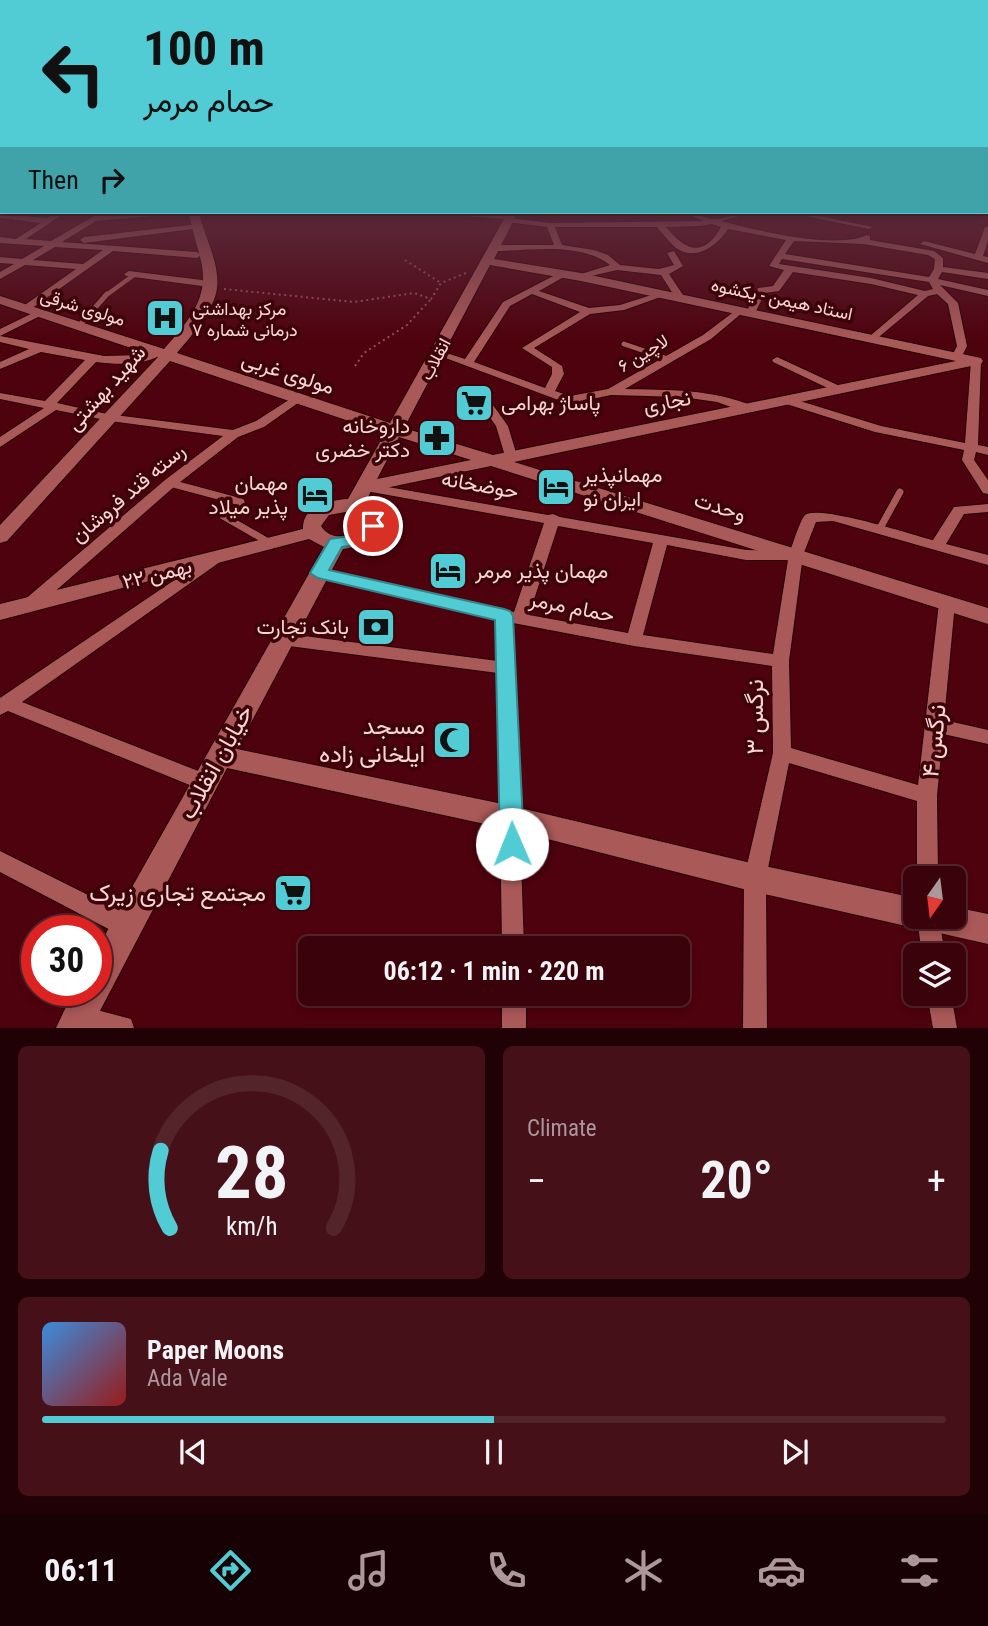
<!DOCTYPE html>
<meta charset="utf-8">
<style>
:root{--surface:#3a020a;--page:#451018;--text:#f1f3f6;--muted:#ab979c;--line:#54242b;--accent:#51ccd4}
body{margin:0;font-family:"Roboto Condensed",Vazirmatn,sans-serif;background:var(--page);color:var(--text);height:100vh;display:flex;flex-direction:column;font-size:26px;white-space:nowrap}
*{box-sizing:border-box;margin:0}
p{font-size:23px;color:var(--muted)}
.icon{flex:none;width:38px;height:38px;fill:none;stroke:currentColor;stroke-width:2;stroke-linecap:round;stroke-linejoin:round}
.map{position:relative;height:1028px;overflow:hidden}
.details{display:flex;flex-direction:column;gap:18px;padding:18px;background:#200106;flex:1}
.details>*{flex:none}
.banner{position:absolute;left:0px;top:0px;width:989px;height:214px;box-shadow:0 4px 10px #0003,0 0 0 2px var(--line);background:#51ccd4;color:#111;overflow:hidden}
.needle{width:46px;rotate:194deg}
.controls{position:absolute;left:903px;top:866px;display:grid;gap:14px}
.controls a{display:grid;place-items:center;width:63px;height:63px;border-radius:10px;background:var(--surface);box-shadow:0 4px 10px #0003,0 0 0 2px var(--line);font-size:35px}
.speed{position:absolute;left:21px;top:915px;display:flex;gap:14px;font-size:35px;font-weight:700;text-align:center}
.speed>*{display:grid;place-content:center;width:91px;height:91px;border-radius:50%;background:var(--surface);box-shadow:0 4px 10px #0003,0 0 0 2px var(--line);line-height:1}
.speed .limit{border:10px solid #d22;background:#fff;color:#111}
.pin{position:absolute;display:grid;place-items:center;width:60px;height:60px;color:#fff;margin:-30px;border:4px solid #fff;border-radius:50%;box-shadow:0 2px 7px #0007}
.me{position:absolute;width:77px;margin:-38px;rotate:359deg;stroke-linejoin:round;filter:drop-shadow(0 0 5px #0008)}
.turn{display:flex;align-items:center;gap:24px;height:147px;padding:0 28px;font-size:32px}
.turn .icon{width:91px;height:91px;stroke-width:2.5}
.turn b{display:block;font-size:49px;line-height:60px}
.then{display:flex;align-items:center;height:66px;padding:0 28px;background:#0003;gap:14px;font-size:26px}
.big{font-size:52px;font-weight:700;line-height:1.1}
.details .widget{flex:1;display:flex;flex-direction:column;justify-content:center;gap:10px;min-width:0;padding:0 24px;border-radius:10px;background:var(--page)}
.details .dial{align-items:center;gap:0}
.dial svg{height:182px;overflow:visible;fill:none;stroke:var(--line);stroke-width:7;stroke-linecap:round;text-anchor:middle}
.dial text{fill:var(--text);stroke:none}
.song{display:flex;align-items:center;gap:21px}
.cover{width:84px;height:84px;border-radius:10px;background:linear-gradient(135deg,hsl(210 70% 55%),hsl(0 70% 35%))}
.played{height:7px;border-radius:4px;background:linear-gradient(90deg,var(--accent) 50%,var(--line) 50%)}
.keys{display:flex;justify-content:space-around;direction:ltr}
.heat{display:flex;justify-content:space-between;align-items:center;font-size:38px;direction:ltr}
.details .tiles{flex:1;display:grid;gap:18px;grid-template-columns:1fr 1fr}
.widget:last-child{grid-column:span 2}
.trip{position:absolute;left:298px;top:936px;width:392px;height:70px;border-radius:10px;background:var(--surface);box-shadow:0 4px 10px #0003,0 0 0 2px var(--line);font-weight:700;line-height:70px;text-align:center}
.tabs{display:flex;height:112px;justify-content:space-around;align-items:center;background:#170104;color:var(--muted)}
.tabs .icon{width:49px;height:49px}
.tabs .current{color:var(--accent)}
.tabs b{font-size:32px;color:var(--text)}
.map>svg:first-child{display:block}
.lines{fill:none;stroke-linecap:round;stroke-linejoin:round}
.lane-far2-casing{stroke:#250104;stroke-width:5}
.lane-far1-casing{stroke:#250104;stroke-width:7}
.lane-casing{stroke:#250104;stroke-width:9}
.street-casing{stroke:#250104;stroke-width:2}
.secondary-casing{stroke:#250104;stroke-width:2}
.path{stroke:#91545a;stroke-width:2;stroke-dasharray:2 3.5;stroke-linecap:butt}
.lane-far2{stroke:#a95958;stroke-width:4.5}
.lane-far1{stroke:#a95958;stroke-width:5}
.lane{stroke:#a95958;stroke-width:7}
.street{fill:#a95958;fill-rule:evenodd}
.secondary{fill:#a95958;fill-rule:evenodd}
.route{fill:#51ccd4;stroke:#35858a;stroke-width:2}
.labels{text-anchor:middle;dominant-baseline:central;stroke-width:7;stroke-linejoin:round;paint-order:stroke}
.far-street-label{font-size:18px;fill:#fad5d3;stroke:#3c0409}
.far-poi-label{font-size:18px;fill:#fad5d3;stroke:#3c0409;text-anchor:start}
.street-label{font-size:21px;fill:#fad5d3;stroke:#3c0409}
.poi-label{font-size:21px;fill:#fad5d3;stroke:#3c0409;text-anchor:start}
.near-street-label{font-size:24px;fill:#fad5d3;stroke:#3c0409}
.near-poi-label{font-size:24px;fill:#fad5d3;stroke:#3c0409;text-anchor:end}
</style>
<div class="map">
<svg width="988" height="1028" viewBox="0 0 988 1028">
<rect width="100%" height="100%" fill="#4e020d"/>
<g class="lines">
<!-- lane-far2 casing -->
<g class="lane-far2-casing">
<path id="lane-far2" d="M105,296l29,-21"/>
</g>
<!-- lane-far1 casing -->
<g class="lane-far1-casing">
<path id="lane-far1" d="M80,325l27,-31
M624,344l41,14"/>
</g>
<!-- lane casing -->
<g class="lane-casing">
<path id="lane" d="M170,483l71,19 1,5 -19,9 47,27
M879,530l21,-38"/>
</g>
<!-- street casing -->
<g class="street-casing">
<path id="street" d="M0,197h2v3h-2z
M57,212h9l-40,27 25,2 50,-29h9l-5,4 76,-4 -4,2 -81,7 -34,21 135,10 4,3 -4,3 -84,-7 -85,60h-6v-4l54,-38 -51,-4 -25,14v-7l14,-8 -14,-1v-6l22,2 22,-13 -44,-3v-6l16,2 25,-16 -41,-5v-4l47,4zM55,247l48,3 -20,14 -50,-4z
M684,212c11,0 19,6 29,7 13,0 27,-7 41,-7l-33,9c34,9 114,29 146,14l3,1v4l64,11 9,7v9l45,6v6l-46,-7 -4,7 50,11v6l-48,-11 18,18 9,43 -6,12 -4,1 -5,-3 5,-10 -9,-42 -11,-10 -9,2 -54,45 -5,-3 1,-2 48,-41 -47,-11 -78,-12 -14,19 -14,2 -11,22h-6l-2,-2 12,-25 15,-2 11,-16 -15,-4 17,-26 -58,-11c-10,16 -32,33 -52,19 -7,-6 -13,-14 -19,-21h-102l7,18 32,5 14,5 12,10 39,4 15,-4 -7,-12 7,-2 9,15 -14,8 16,24 -5,3 -3,-1 -16,-25 -44,-5 -39,9v-4l32,-10c-31,-24 -81,-14 -117,-14l-4,-3 4,-3h61l-7,-18 -42,-5v-4h3l42,5 153,-2zM712,224l9,3c-18,32 -36,23 -55,0l34,-1zM794,241l69,3 65,11 7,4 -1,10 -5,8 -144,-23zM782,259l147,23 4,7 -8,2 -54,-13 -92,-14z
M785,212h15l73,15 -4,2z
M190,225h3v4l-109,14 -4,-3 4,-3z
M985,227h3v14l-5,15 5,1v6l-68,-19 4,-3 51,13z
M129,271l73,9 5,3 -5,3 -76,-10 -2,-2z
M561,272l8,2 -30,17 50,17 31,-3 44,-14 5,3 -45,16 -34,4 -56,34 28,18 2,8 -9,17 15,5 38,-7 95,-54 36,-27 3,1v4l-31,26 -86,50c44,1 87,0 128,17v6h-8l-28,-10 -35,-5 -71,-2 -42,9 -137,-51 5,-3 28,9 38,-57zM532,294l48,18 -58,36 30,19v7l-7,14 -71,-26 36,-56z
M39,310l3,1v4l-42,21 104,20 38,-1 18,-6 5,3c-18,14 -46,13 -69,10l-39,41 50,11 126,16 23,-9 39,-25h8l2,2 -41,29 -26,10 -63,49 -140,123h-12l-2,-4 2,-4 142,-121 58,-44 -113,-15 -54,-11 -56,37v-10l44,-29 -44,-9v-6l45,8 40,-41 -44,-8 -41,17v-7l29,-13 -29,-7v-13z
M777,357l67,31 2,2 -2,2h-8l-63,-30 -1,-2z
M976,358l5,3 -3,84 10,2v8l-12,-3 -2,8 14,20v14l-5,-1 -21,-33 2,-10 -89,-18 -92,-29 -2,-2 6,-4 94,29 84,17 6,-82z
M481,393l4,1 23,32 9,30 -1,3 -5,1 -6,-4 -9,-30 -21,-30z
M365,483l183,32 5,-1 7,3 186,33 44,1c3,-7 10,-31 15,-36 14,-11 108,20 128,25l21,-33 34,-3v8l-24,2 -18,30 42,11v10l-155,-44 -17,1 -13,33 -14,106 2,87 127,37 21,-182 2,-4h12l2,4 -11,117 44,10v14l-45,-10 -6,62 1,82h-21v-77l-128,-38 -23,115 1,150h-24l1,-150 29,-125 -1,-87 -138,-20 -121,-23 11,325h-22l-4,-275 -217,-28 -6,-2 -2,-4 2,-4 6,-2 217,28 -2,-41 -178,-42 -8,-5 8,-5 196,44 30,-89 -184,-33 -2,-3zM558,526l95,17 -25,90 -99,-18zM667,545l79,15h42l-15,94 -130,-19z
M215,554l5,2 2,3 -2,3 -198,140 189,74 3,6 -3,6 -7,2 -7,-2 -189,-77 -8,4v-17l210,-142z
M0,851l134,67 3,8 -3,8 -8,3 -8,-3 -118,-62z
M917,917h22l6,39h-23z
M502,994h24v34h-24z
M927,994h24l6,34h-24z
M78,1005l53,14 3,9h-60l-5,-2 -3,-9 3,-9z"/>
</g>
<!-- secondary casing -->
<g class="secondary-casing">
<path id="secondary" d="M189,212h10c5,24 21,51 18,76 -3,23 -26,48 -40,65l213,70 114,-204 -53,-4 -5,-3h72l-24,47 87,14 400,85 2,3 -2,3 -5,1 -462,97 474,146v16l-497,-158 -120,25 -6,12 10,4 9,14c-9,19 -22,25 -41,28l-106,200 275,57 243,58 160,34v19h39v-10l34,7v30l-53,-12 -12,-8 -8,4 -160,-36 -243,-62 -285,-62 -136,260h-35l18,-38h22v-39l228,-404 -15,-8 -309,81v-16l303,-75c-1,-23 26,-29 45,-30l37,-66 -215,-72 -163,180 -7,2v-18l158,-168 -158,-53v-8l164,53c23,-27 46,-50 37,-88 -4,-17 -10,-33 -12,-49zM490,265l91,16 375,80 -463,94 -89,-27zM399,437l72,23 -94,19zM351,511l10,4 3,6c-8,17 -32,22 -43,5l8,-11z"/>
</g>
<!-- path -->
<path class="path" d="M405,260l36,23
M224,289l130,13 60,-9 17,6 10,-16 25,-10
M355,366l9,-13 43,-28 24,-26"/>
<!-- lane-far2 -->
<use href="#lane-far2" class="lane-far2"/>
<!-- lane-far1 -->
<use href="#lane-far1" class="lane-far1"/>
<!-- lane -->
<use href="#lane" class="lane"/>
<!-- street -->
<use href="#street" class="street"/>
<!-- secondary -->
<use href="#secondary" class="secondary"/>
</g>
<!-- sky -->
<linearGradient id="sky" x2="0" y2="1"><stop stop-color="#2b0107"/><stop offset="0.58" stop-color="#5d2e40"/><stop offset="1" stop-color="#5d2e40" stop-opacity="0"/></linearGradient>
<rect width="988" height="341" fill="url(#sky)"/>
<!-- route -->
<path class="route" d="M373,521l6,2 2,3c-11,13 -22,19 -39,21l-13,23 175,39 6,2 3,5 11,228 -4,7 -8,4 -8,-4 -4,-7 -5,-224 -177,-42 -8,-5 20,-34 20,-3z"/>
<!-- icons -->
<defs>
<g id="hospital-square" transform="scale(2.0125)"><rect x="-9" y="-9" width="18" height="18" rx="4" fill="#51ccd4" stroke="#3c0409"/><path d="M-5-5h3v3.5h4V-5h3V5h-3V1.5h-4V5h-3Z" fill="#111"/></g>
<g id="supermarket-square" transform="scale(2.0125)"><rect x="-9" y="-9" width="18" height="18" rx="4" fill="#51ccd4" stroke="#3c0409"/><path d="M-6-5.5h2.5l.6 2H6L4.5 2H-2.5L-4.4-4H-6ZM-1.5 3.2a1.3 1.3 0 1 0 .1 0ZM3 3.2a1.3 1.3 0 1 0 .1 0Z" fill="#111"/></g>
<g id="pharmacy-square" transform="scale(2.0125)"><rect x="-9" y="-9" width="18" height="18" rx="4" fill="#51ccd4" stroke="#3c0409"/><path d="M-2-6h4v4h4v4h-4v4h-4v-4h-4v-4h4Z" fill="#111"/></g>
<g id="hotel-square" transform="scale(2.0125)"><rect x="-9" y="-9" width="18" height="18" rx="4" fill="#51ccd4" stroke="#3c0409"/><path d="M-6-4.5h1.5V1H6V5H4.5V3h-9V5H-6ZM-4 0a1.8 1.8 0 1 1 3.6 0ZM.5 0V-2.5h3Q6-2.5 6 0Z" fill="#111"/></g>
<g id="bank-square" transform="scale(2.0125)"><rect x="-9" y="-9" width="18" height="18" rx="4" fill="#51ccd4" stroke="#3c0409"/><path d="M-6-4H6V4H-6ZM0-2.3a2.3 2.3 0 1 0 0 4.6a2.3 2.3 0 1 0 0-4.6Z" fill="#111"/></g>
<g id="mosque-square" transform="scale(2.0125)"><rect x="-9" y="-9" width="18" height="18" rx="4" fill="#51ccd4" stroke="#3c0409"/><path d="M3.5-4.9A6 6 0 1 0 3.5 4.9A5 5 0 1 1 3.5-4.9Z" fill="#111"/></g>
</defs>
<g fill-rule="evenodd">
<use href="#hospital-square" x="165" y="318"/>
<use href="#supermarket-square" x="474" y="403"/>
<use href="#pharmacy-square" x="437" y="438"/>
<use href="#hotel-square" x="556" y="487"/>
<use href="#hotel-square" x="315" y="495"/>
<use href="#hotel-square" x="448" y="571"/>
<use href="#bank-square" x="376" y="627"/>
<use href="#mosque-square" x="452" y="740"/>
<use href="#supermarket-square" x="293" y="893"/>
</g>
<g class="labels">
<!-- far-street labels -->
<g class="far-street-label">
<text transform="translate(782 299) rotate(12)">استاد هیمن - یکشوه</text>
<text transform="translate(83 307) rotate(17)">مولوی شرقی</text>
<text transform="translate(643 353) rotate(-31)">لاچین ۶</text>
<text transform="translate(435 359) rotate(-62)">انقلاب</text>
</g>
<!-- far-poi labels -->
<g class="far-poi-label">
<text x="192" y="308">مرکز بهداشتی<tspan x="192" dy="21">درمانی شماره ۷</tspan></text>
</g>
<!-- street labels -->
<g class="street-label">
<text transform="translate(288 373) rotate(18)">مولوی غربی</text>
<text transform="translate(106 388) rotate(-48)">شهید بهشتی</text>
<text transform="translate(667 402) rotate(-11)">نجاری</text>
<text transform="translate(480 485) rotate(10)">حوضخانه</text>
<text transform="translate(128 493) rotate(-40)">رسته قند فروشان</text>
<text transform="translate(720 507) rotate(18)">وحدت</text>
<text transform="translate(157 574) rotate(-14)">۲۲ بهمن</text>
<text transform="translate(572 607) rotate(11)">حمام مرمر</text>
</g>
<!-- poi labels -->
<g class="poi-label">
<text x="501" y="403">پاساژ بهرامی</text>
<text x="410" y="426" text-anchor="end">داروخانه<tspan x="410" dy="24">دکتر خضری</tspan></text>
<text x="583" y="475">مهمانپذیر<tspan x="583" dy="24">ایران نو</tspan></text>
<text x="288" y="483" text-anchor="end">مهمان<tspan x="288" dy="24">پذیر میلاد</tspan></text>
<text x="475" y="571">مهمان پذیر مرمر</text>
<text x="349" y="627" text-anchor="end">بانک تجارت</text>
</g>
<!-- near-street labels -->
<g class="near-street-label">
<text transform="translate(755 717) rotate(-90)">نرگس ۳</text>
<text transform="translate(934 741) rotate(-84)">نرگس ۴</text>
<text transform="translate(216 762) rotate(-61)">خیابان انقلاب</text>
</g>
<!-- near-poi labels -->
<g class="near-poi-label">
<text x="425" y="726">مسجد<tspan x="425" dy="28">ایلخانی زاده</tspan></text>
<text x="266" y="893">مجتمع تجاری زیرک</text>
</g>
</g>
</svg>
<div class="controls">
<a><svg class="needle" viewBox="-14 -14 28 28"><path d="M0-13l5 13h-10z" fill="#e53935"/><path d="M0 13l5-13h-10z" fill="#ab979c"/></svg></a>
<a><svg class="icon" aria-label="layers" viewBox="0 0 24 24"><path d="M12 4l9 5-9 5-9-5zM3 14l9 5 9-5"/></svg></a>
</div>
<div class="speed"><div class="limit">30</div></div>
<div class="pin" style="left:373px;top:526px;background:#d93025"><svg class="icon" aria-label="arrive" viewBox="0 0 24 24"><path d="M6 21V4h12l-3 4 3 4H6"/></svg></div>
<svg class="me" style="left:512px;top:844px" viewBox="-20 -20 40 40"><circle r="19" fill="#fff"/><path d="M0-13L10 11 0 6-10 11z" fill="#51ccd4"/></svg>
<div class="trip">06:12 · 1 min · 220 m</div>
<div class="banner">
<div class="turn"><svg class="icon" aria-label="left" viewBox="0 0 24 24"><path d="M17 20v-9H6M10 6l-5 5 5 5"/></svg><div><b>100 m</b>حمام مرمر</div></div>
<div class="then">Then<svg class="icon" aria-label="right" viewBox="0 0 24 24"><path d="M7 20v-9h11M14 6l5 5-5 5"/></svg></div>
</div>
</div>
<section class="details">
<div class="tiles">
<div class="widget dial"><svg viewBox="0 0 100 80">
<path d="M14 69A42 42 0 1 1 86 69"/>
<path d="M14 69A42 42 0 0 1 10 35" stroke="#51ccd4"/>
<text x="50" y="56" font-size="32" font-weight="700">28</text>
<text x="50" y="72" font-size="11">km/h</text>
</svg></div>
<div class="widget"><p>Climate</p>
<div class="heat"><a>−</a><b class="big">20°</b><a>+</a></div>
</div>
<div class="widget">
<div class="song"><i class="cover"></i><div><b>Paper Moons</b><p>Ada Vale</p></div></div>
<div class="played"></div>
<div class="keys"><svg class="icon" aria-label="previous" viewBox="0 0 24 24"><path d="M18 5L8 12l10 7zM5 5v14"/></svg><svg class="icon" aria-label="pause" viewBox="0 0 24 24"><path d="M8 5v14M16 5v14"/></svg><svg class="icon" aria-label="next" viewBox="0 0 24 24"><path d="M6 5l10 7-10 7zM19 5v14"/></svg></div>
</div>
</div>
</section>
<nav class="tabs">
<b>06:11</b>
<svg class="icon current" aria-label="directions" viewBox="0 0 24 24"><path d="M12 3l9 9-9 9-9-9zM9 14v-3h6M13 9l2 2-2 2"/></svg>
<svg class="icon" aria-label="music" viewBox="0 0 24 24"><path d="M9 18V5l10-2v13"/><circle cx="6" cy="18" r="3"/><circle cx="16" cy="16" r="3"/></svg>
<svg class="icon" aria-label="phone" viewBox="0 0 24 24"><path d="M5 4h4l2 5-3 2q2 4 5 5l2-3 5 2v4C11 20 4 13 5 4z"/></svg>
<svg class="icon" aria-label="climate" viewBox="0 0 24 24"><path d="M12 3v18M4 7l16 10M4 17L20 7"/></svg>
<svg class="icon" aria-label="car" viewBox="0 0 24 24"><path d="M5 17H2v-5l4-1 3-4h7l3 4 3 1v5h-3M9 17h6M6 11h13"/><circle cx="7" cy="17" r="2"/><circle cx="17" cy="17" r="2"/></svg>
<svg class="icon" aria-label="filters" viewBox="0 0 24 24"><path d="M4 7h16M4 17h16"/><circle cx="9" cy="7" r="2"/><circle cx="15" cy="17" r="2"/></svg>
</nav>
